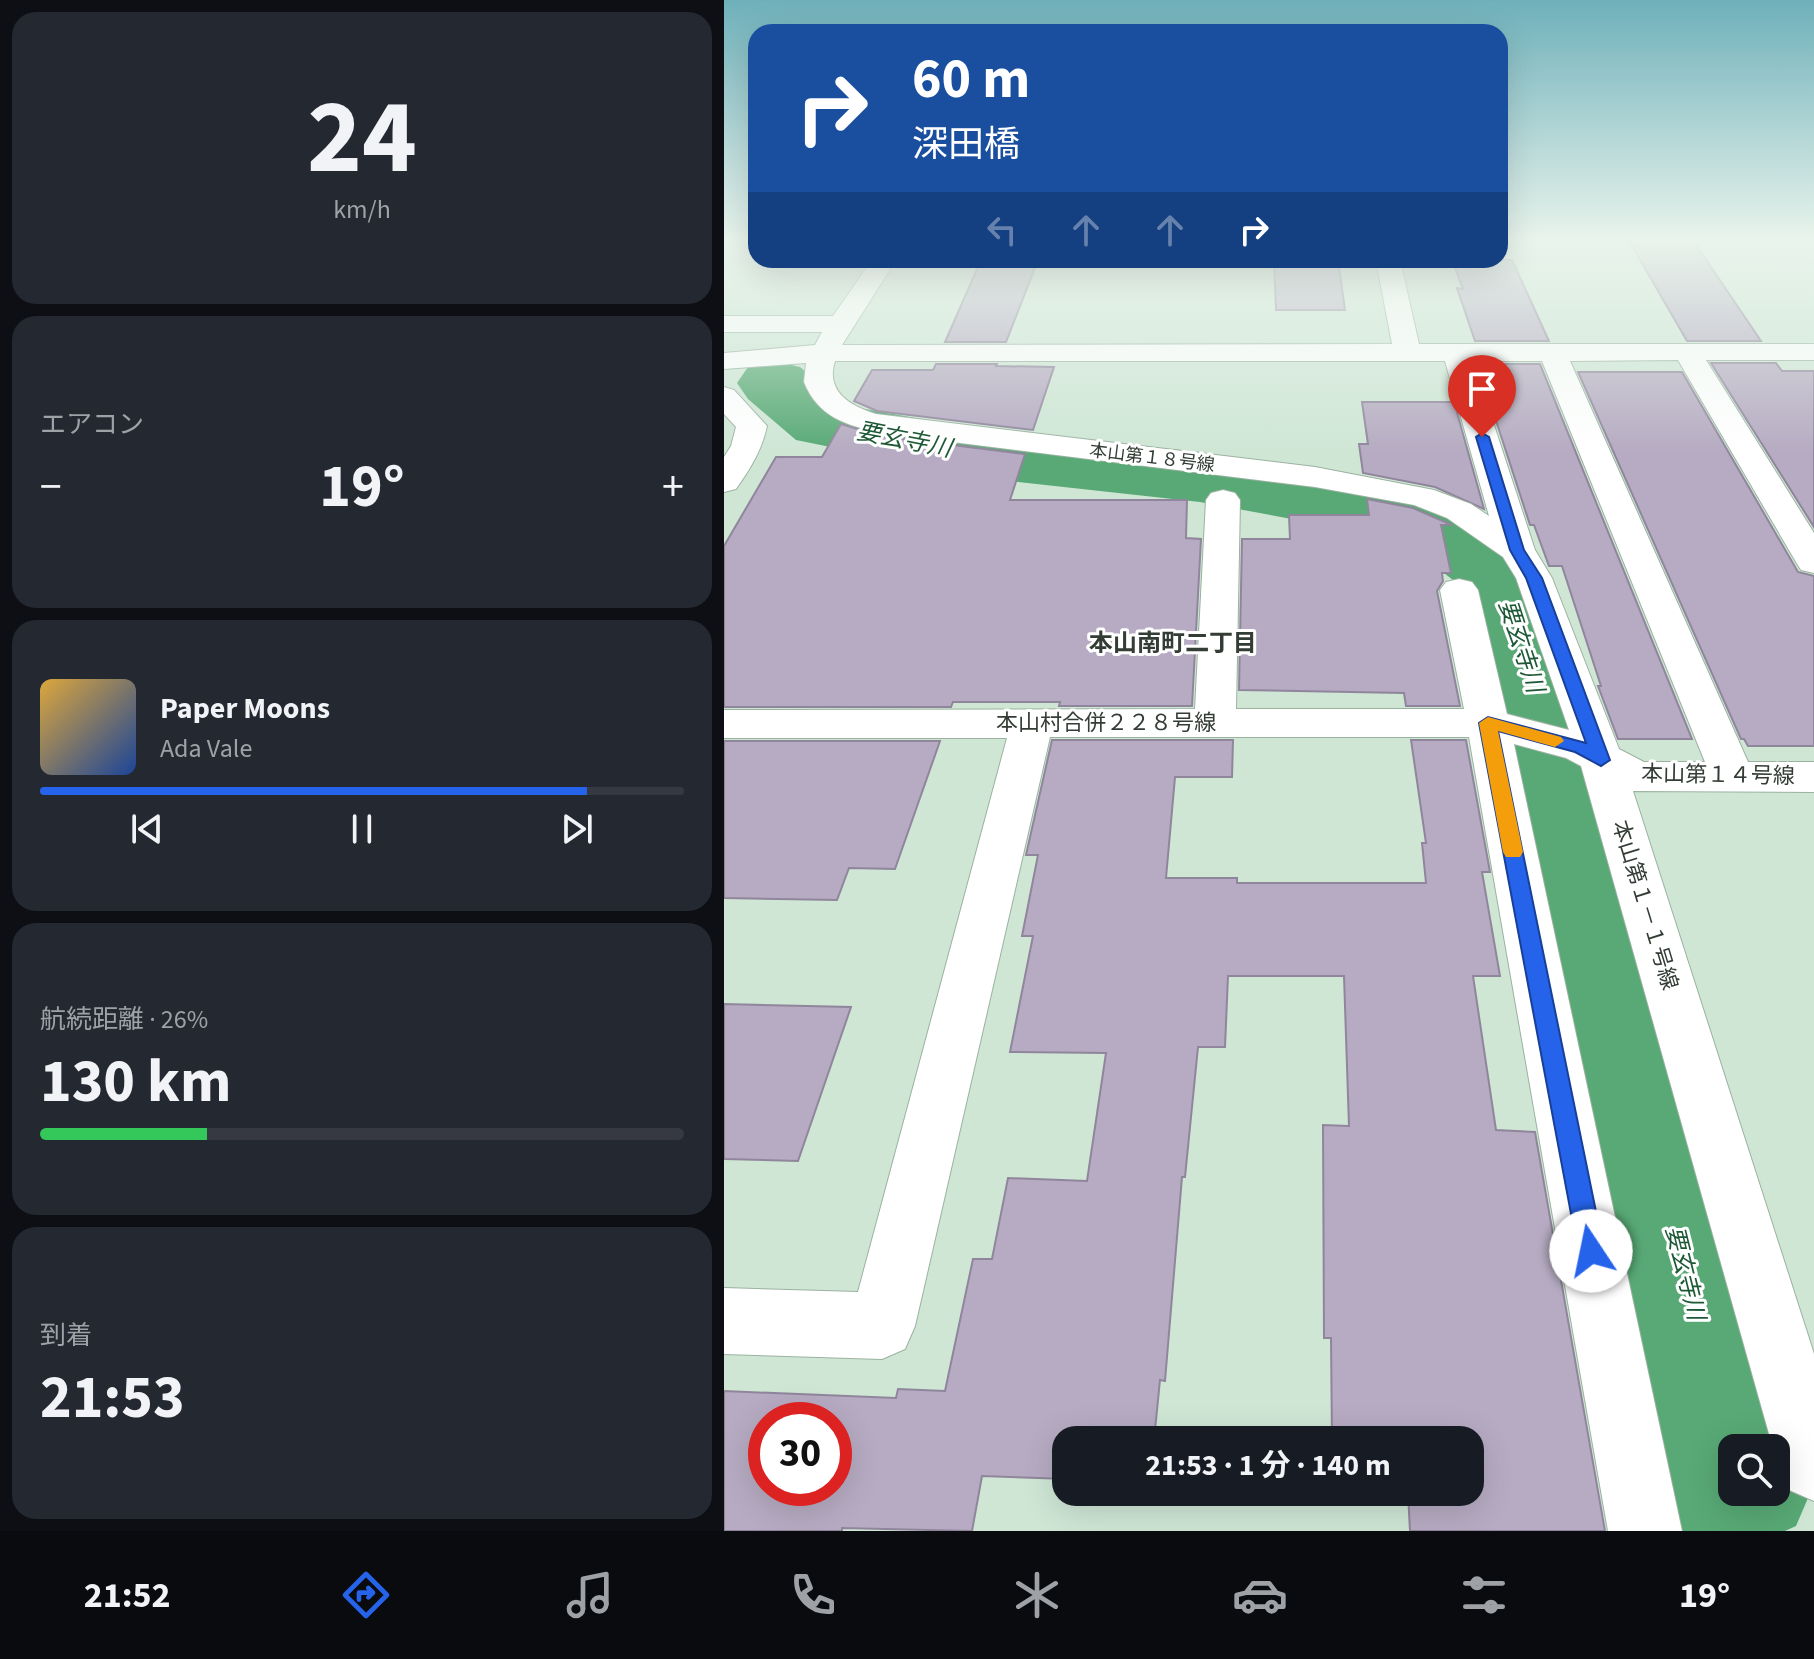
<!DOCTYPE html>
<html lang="ja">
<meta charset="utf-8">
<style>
:root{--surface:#171b24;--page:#242831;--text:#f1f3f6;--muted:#9ea1a6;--line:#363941;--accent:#2563eb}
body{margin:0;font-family:"Source Sans 3","Noto Sans JP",sans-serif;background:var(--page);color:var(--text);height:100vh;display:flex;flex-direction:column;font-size:30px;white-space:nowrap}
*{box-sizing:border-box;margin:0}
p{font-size:26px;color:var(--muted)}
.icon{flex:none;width:44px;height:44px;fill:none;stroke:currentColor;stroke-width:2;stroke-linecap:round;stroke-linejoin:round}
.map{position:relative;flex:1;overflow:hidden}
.sheet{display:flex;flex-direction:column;gap:12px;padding:12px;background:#0d0f14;width:724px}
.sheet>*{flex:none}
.guide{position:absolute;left:24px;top:24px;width:760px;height:244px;border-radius:24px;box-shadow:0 8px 32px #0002;background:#1a4fa0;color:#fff;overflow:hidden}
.buttons{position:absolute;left:994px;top:1434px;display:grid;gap:16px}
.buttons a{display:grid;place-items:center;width:72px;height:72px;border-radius:16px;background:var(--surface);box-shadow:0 8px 32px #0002;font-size:40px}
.speed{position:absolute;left:24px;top:1402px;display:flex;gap:16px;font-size:40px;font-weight:700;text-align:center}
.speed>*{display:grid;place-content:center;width:104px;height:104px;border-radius:50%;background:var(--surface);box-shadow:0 8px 32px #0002;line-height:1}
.speed .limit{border:12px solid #d22;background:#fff;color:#111}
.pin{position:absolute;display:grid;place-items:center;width:68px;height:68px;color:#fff;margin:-82px -34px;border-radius:50% 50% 50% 0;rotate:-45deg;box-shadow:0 0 8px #0007}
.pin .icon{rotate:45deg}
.me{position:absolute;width:88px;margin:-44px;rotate:349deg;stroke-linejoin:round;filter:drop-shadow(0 0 6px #0008)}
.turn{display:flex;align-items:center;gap:28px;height:168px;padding:0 32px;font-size:36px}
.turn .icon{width:104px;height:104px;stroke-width:2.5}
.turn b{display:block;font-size:56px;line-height:68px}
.lanes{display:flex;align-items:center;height:76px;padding:0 32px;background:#0003;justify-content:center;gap:40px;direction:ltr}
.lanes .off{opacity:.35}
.big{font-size:60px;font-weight:700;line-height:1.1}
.sheet .card{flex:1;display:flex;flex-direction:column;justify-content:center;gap:12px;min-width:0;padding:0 28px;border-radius:24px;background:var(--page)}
.sheet .dial{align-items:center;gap:0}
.dial b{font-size:104px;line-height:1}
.song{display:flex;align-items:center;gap:24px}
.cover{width:96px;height:96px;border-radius:12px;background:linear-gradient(135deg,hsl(40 70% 55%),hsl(220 70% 35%))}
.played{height:8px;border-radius:4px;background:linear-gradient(90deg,var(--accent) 85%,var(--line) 85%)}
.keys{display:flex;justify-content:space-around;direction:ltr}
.heat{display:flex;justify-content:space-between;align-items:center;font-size:44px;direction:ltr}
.charge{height:12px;border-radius:6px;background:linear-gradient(90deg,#34c759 26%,var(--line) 0)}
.trip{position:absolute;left:328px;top:1426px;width:432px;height:80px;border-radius:24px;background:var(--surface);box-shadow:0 8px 32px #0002;font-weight:700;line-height:80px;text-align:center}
.menu{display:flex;height:128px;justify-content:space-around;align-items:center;background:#090b0e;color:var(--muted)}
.menu .icon{width:56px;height:56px}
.menu .active{color:var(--accent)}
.menu b{font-size:36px;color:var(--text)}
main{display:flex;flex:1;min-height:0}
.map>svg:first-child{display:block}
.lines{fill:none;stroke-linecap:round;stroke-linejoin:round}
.river{fill:#58a975;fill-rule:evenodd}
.building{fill:#b6abc2;stroke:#90869c;stroke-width:2;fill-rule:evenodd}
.minor-casing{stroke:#9bb2a1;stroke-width:2}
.minor{fill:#fff;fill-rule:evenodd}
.route{fill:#2563eb;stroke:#184099;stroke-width:2}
.slow{fill:#f59e0b}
.labels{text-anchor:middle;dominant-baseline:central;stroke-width:6;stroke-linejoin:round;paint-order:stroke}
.far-street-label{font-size:18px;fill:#333c35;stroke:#fff}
.street-label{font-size:22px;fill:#333c35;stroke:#fff}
.water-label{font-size:24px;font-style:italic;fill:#1e5936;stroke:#fff}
.neighbourhood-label{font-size:24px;font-weight:bold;fill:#333c35;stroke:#fff}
</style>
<main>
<section class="sheet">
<div class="card dial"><b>24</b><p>km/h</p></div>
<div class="card"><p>エアコン</p>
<div class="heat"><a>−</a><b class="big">19°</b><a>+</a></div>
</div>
<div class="card">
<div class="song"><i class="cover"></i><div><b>Paper Moons</b><p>Ada Vale</p></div></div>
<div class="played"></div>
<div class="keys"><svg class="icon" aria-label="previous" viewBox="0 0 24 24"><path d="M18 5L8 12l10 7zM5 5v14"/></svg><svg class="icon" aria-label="pause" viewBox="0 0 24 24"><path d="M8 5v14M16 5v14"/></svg><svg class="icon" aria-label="next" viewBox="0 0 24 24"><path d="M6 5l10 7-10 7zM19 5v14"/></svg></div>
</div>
<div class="card"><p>航続距離 · 26%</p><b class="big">130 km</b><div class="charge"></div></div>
<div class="card"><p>到着</p><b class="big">21:53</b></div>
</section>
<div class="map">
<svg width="1090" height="1531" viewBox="0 0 1090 1531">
<rect width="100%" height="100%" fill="#cfe6d5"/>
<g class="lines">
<!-- river -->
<path class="river" d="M50,361l26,6 48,39 135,24 217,22 259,48 70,49 13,20 80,218 192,645v52l-18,42 -11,5h-106l-11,-5 -27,-64 -133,-675 -55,-207 -53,-41 -200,-37 -217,-24 -187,-38 -48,-41 -11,-16 11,-16zM1008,1448h44v44h-44z"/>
</g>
<!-- building -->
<path class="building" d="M904,239h64l69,102h-74z
M257,260h57l-32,82h-61z
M550,260h64l7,50h-69z
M728,260h60l37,81h-74l-18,-53 6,1z
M987,363h65l6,8h32v156z
M212,364h61l-1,2 58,1 -21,63 -156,-19 -23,-10 18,-31h61z
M759,364h57l152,375h-74l-20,-53h3l-39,-120h-13l-15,-41h-4l-40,-123h6z
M854,372h104l116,200 16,4v170h-66l-4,-7h-3z
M638,402h92l30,107 -49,-22 -72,-14 -4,-29h9z
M117,424l39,12 145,18 -15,46h177l-1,38 15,1 -9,167h-133l1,-4h-107l-2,5h-227v-161l52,-89h46z
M643,499l46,9 39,17h-11l10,48h-9l1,8 -6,10 23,115h-54l-2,-13 -165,-3 3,-151h48l-1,-24h80z
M328,740h181l-1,37h-57l-9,101h71v5h189l-4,-40h4l-15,-103h55l24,132h-8l18,104h-27l23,154 39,2 70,399h-195l-2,-38 -28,-1h90v-52h-138l-1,-102h-7l-1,-213 26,1 -5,-150h-116l-3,71h-27l-13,130h-3l-17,204 -5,-1 -6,60h-88v39l-84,-3 -10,55 -130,-3v3h-118v-140l172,7 2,-9 47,2 28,-132h19l16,-81 79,3 19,-128 -96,-1 23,-116h-11l16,-81h-12zM42,1420h68v68h-68z
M0,741h216l-45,128 -46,-1 -12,32 -113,-2z
M0,1004l127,3 -53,154 -74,-2z"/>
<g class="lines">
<!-- minor casing -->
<g class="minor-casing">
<path id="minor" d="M148,260h24l-54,85 550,-1 -16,-84h24l19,84h395v16h-108l108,173v40l-13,-3 -5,-8 -118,-202 -108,1 178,401h66v30l-181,-1 181,563v147l-25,-11 -11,-25 -2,-17h-3l-192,-682 -15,-8 -52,-14 168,787h-74l-139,-794h-419l-135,589 -10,23 -23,10 -158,-5v-66l134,4 149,-554h-283v-28l471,-1 11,-209 5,-7 12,-3 12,3 5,7 -4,209h228l-24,-119 6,-8 13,-3 13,3 6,8 29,124 62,16 -53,-152 -13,-21 -56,-39 -33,-13 -99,-18 -435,-54c-34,-8 -62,-16 -76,-51l2,-19 -82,6v-16l91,-8 7,-13h-98v-16h109zM111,361h610l44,155 -18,-12 -37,-14 -119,-23 -439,-53c-25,-8 -51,-22 -41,-53zM749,361h69l163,401h-61l-25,-13 -67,-171 -17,-28z
M0,387l10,3 33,36c-5,24 -17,43 -31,63l-12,3v-35l7,-11 5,-19 -12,-13z"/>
</g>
<!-- minor -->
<use href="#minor" class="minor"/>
</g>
<!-- sky -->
<linearGradient id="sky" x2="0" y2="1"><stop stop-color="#6eb0ba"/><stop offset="0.53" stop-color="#e9f4ec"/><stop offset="1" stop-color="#e9f4ec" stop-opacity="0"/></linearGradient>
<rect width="1090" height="453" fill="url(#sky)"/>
<!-- route -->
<path class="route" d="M758,433l7,4 35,113 18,28 68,182 -9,6 -26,-14 -77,-21 106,520 -4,9 -9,4 -9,-4 -4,-9 -99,-528 9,-6 98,26 -60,-165 -16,-28 -34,-113z"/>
<!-- slow -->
<path class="slow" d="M764,717l73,20 3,4 -9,6 -57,-16 25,121 -3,5h-14l-3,-5 -24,-129z"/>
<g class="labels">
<!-- far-street labels -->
<g class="far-street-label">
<text transform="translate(428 458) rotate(7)">本山第１８号線</text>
</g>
<!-- street labels -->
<g class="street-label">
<text x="382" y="723">本山村合併２２８号線</text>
<text transform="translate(994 775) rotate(1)">本山第１４号線</text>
<text transform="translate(921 905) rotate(73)">本山第１－１号線</text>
</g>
<!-- water labels -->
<g class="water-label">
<text transform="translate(180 440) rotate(11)">要玄寺川</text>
<text transform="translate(797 646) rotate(72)">要玄寺川</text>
<text transform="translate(961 1273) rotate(76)">要玄寺川</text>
</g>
<!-- neighbourhood labels -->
<g class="neighbourhood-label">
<text x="449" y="643">本山南町二丁目</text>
</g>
</g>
</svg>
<div class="buttons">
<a><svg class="icon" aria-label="search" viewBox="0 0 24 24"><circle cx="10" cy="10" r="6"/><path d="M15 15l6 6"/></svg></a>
</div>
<div class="speed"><div class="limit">30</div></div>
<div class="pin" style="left:758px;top:437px;background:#d93025"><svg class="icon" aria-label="arrive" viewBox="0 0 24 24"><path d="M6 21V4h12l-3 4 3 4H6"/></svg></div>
<svg class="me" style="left:867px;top:1251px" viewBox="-20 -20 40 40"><circle r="19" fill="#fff"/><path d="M0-13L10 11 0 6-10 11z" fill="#2563eb"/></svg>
<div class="trip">21:53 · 1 分 · 140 m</div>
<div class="guide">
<div class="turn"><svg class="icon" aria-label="right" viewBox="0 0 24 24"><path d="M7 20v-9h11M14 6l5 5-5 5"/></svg><div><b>60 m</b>深田橋</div></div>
<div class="lanes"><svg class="icon off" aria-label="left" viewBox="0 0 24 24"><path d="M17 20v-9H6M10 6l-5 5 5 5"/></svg><svg class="icon off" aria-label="ahead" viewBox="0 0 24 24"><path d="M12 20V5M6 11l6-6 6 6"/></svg><svg class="icon off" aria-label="ahead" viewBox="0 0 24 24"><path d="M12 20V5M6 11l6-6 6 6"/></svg><svg class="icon" aria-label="right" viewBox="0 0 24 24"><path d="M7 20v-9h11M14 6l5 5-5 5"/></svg></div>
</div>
</div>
</main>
<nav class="menu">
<b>21:52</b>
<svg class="icon active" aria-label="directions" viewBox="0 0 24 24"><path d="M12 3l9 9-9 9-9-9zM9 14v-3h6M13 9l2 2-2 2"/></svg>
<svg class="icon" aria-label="music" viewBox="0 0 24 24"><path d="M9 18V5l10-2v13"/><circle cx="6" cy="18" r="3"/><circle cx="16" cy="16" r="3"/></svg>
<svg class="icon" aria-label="phone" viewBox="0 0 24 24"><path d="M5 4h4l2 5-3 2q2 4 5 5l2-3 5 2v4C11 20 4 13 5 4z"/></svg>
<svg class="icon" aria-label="climate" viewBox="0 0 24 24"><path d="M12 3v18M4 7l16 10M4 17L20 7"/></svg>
<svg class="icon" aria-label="car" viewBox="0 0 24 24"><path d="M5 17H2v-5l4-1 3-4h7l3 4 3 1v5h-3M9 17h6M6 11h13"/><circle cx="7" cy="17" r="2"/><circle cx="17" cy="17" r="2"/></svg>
<svg class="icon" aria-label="filters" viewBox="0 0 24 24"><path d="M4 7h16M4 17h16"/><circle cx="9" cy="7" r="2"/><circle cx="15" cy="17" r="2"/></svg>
<b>19°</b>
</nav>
